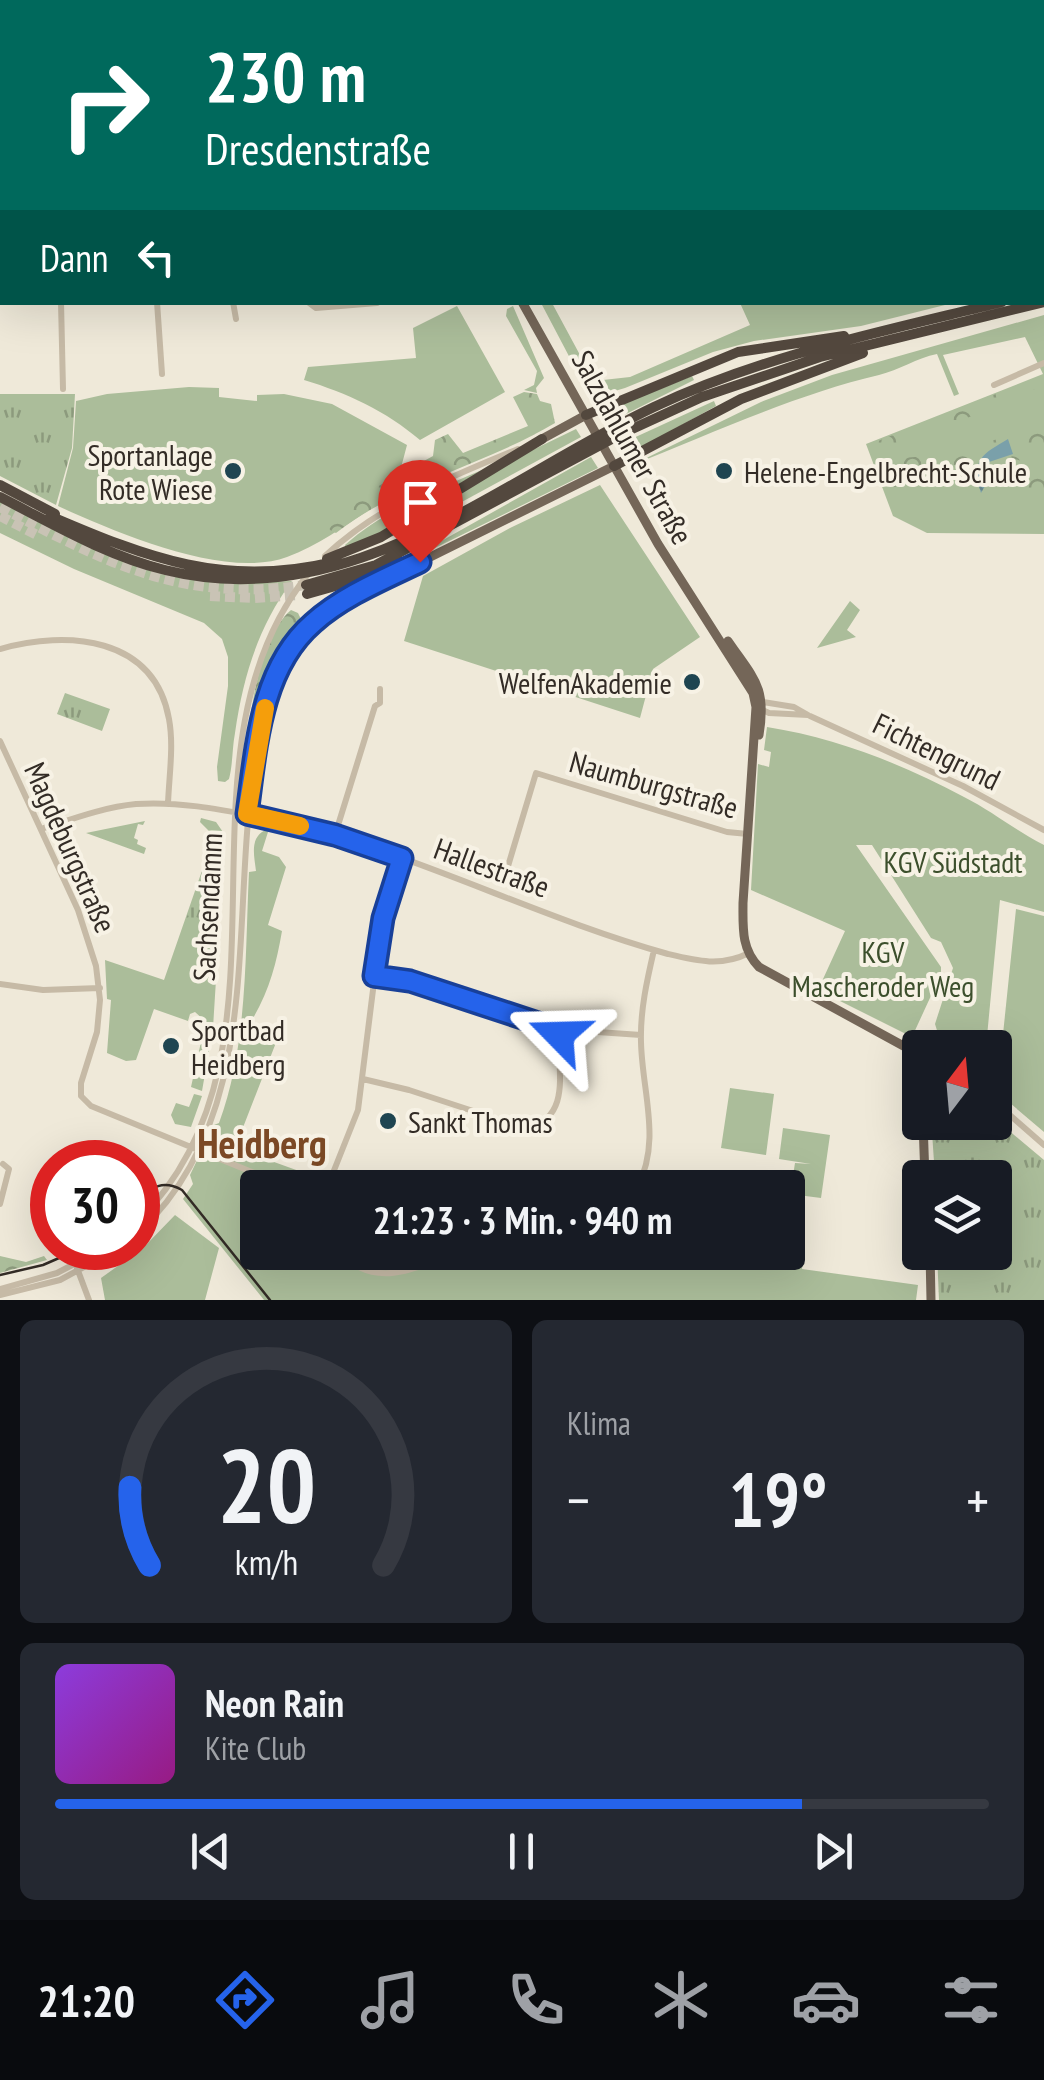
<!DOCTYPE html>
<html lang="de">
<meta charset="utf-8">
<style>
:root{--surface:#171b24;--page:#242831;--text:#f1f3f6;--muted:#9ea1a6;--line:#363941;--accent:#2563eb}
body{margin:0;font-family:"PT Sans Narrow",sans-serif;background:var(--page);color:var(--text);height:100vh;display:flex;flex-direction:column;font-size:38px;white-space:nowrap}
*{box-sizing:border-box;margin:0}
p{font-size:32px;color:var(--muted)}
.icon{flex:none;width:55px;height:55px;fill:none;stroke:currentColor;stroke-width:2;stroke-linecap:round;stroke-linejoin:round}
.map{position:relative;height:1300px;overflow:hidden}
.drawer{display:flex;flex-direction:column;gap:20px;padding:20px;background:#0d0f14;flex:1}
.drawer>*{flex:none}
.hud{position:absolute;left:0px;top:0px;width:1045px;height:305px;box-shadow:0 10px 40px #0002;background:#00695c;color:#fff;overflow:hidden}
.needle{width:65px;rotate:16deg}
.buttons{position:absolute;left:902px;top:1030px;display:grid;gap:20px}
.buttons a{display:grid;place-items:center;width:110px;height:110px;border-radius:10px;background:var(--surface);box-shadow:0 10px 40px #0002;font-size:50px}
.speed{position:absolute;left:30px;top:1140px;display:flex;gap:20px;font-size:50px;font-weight:700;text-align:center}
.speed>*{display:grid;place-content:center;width:130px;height:130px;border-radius:50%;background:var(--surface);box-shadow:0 10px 40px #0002;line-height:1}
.speed .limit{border:15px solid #d22;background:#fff;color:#111}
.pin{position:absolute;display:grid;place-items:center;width:85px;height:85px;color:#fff;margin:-102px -42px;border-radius:50% 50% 50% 0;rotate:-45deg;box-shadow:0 0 10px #0007}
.pin .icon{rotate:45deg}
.me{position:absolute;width:110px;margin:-55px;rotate:292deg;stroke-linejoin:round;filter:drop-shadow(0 0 8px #0008)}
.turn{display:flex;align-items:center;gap:35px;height:210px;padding:0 40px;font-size:45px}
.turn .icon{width:130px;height:130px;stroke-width:2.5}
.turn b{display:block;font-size:70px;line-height:85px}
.then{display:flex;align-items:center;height:95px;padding:0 40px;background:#0003;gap:20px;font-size:38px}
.big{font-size:75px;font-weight:700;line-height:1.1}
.drawer .card{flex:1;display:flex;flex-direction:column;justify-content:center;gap:15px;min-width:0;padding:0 35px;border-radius:15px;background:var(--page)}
.drawer .dial{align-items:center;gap:0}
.dial svg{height:260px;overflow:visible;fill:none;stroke:var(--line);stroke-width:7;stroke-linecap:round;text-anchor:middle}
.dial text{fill:var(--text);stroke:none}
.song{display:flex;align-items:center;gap:30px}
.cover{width:120px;height:120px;border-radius:15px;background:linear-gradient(135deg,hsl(270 70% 55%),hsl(310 70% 35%))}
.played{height:10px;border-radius:5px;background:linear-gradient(90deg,var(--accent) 80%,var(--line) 80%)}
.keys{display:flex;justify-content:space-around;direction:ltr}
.heat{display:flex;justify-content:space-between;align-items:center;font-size:55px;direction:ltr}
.drawer .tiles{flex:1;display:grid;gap:20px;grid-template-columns:1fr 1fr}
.card:last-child{grid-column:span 2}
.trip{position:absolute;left:240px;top:1170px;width:565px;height:100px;border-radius:10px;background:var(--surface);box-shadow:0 10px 40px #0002;font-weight:700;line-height:100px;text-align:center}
.tabs{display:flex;height:160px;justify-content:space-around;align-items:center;background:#090b0e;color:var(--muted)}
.tabs .icon{width:70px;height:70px}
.tabs .current{color:var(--accent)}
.tabs b{font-size:45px;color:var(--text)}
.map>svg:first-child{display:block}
.green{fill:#abbd9a}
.forest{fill:url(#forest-crowns)}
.park{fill:url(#park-tufts)}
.water{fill:url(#water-waves)}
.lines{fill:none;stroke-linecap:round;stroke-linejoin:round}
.highway-tunnel{stroke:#c9c3b5;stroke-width:10;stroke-dasharray:10 5;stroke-linecap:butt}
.minor{stroke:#c6baa6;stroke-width:6}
.major{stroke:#746658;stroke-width:9}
.highway{stroke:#53483e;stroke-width:10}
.tram{stroke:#332c26;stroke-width:2.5}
.route-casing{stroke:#184099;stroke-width:25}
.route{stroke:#2563eb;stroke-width:18}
.slow{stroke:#f59e0b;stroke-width:18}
.poi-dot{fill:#1f4551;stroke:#f7f2e5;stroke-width:4}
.labels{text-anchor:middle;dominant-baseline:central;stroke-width:8;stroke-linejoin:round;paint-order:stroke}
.street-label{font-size:30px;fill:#332c26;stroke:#f7f2e5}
.poi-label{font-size:30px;fill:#332c26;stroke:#f7f2e5;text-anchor:start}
.park-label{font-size:30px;fill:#3c4f2c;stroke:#f7f2e5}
.district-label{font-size:40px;font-weight:bold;fill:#7c4925;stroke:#f7f2e5}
</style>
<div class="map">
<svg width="1044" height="1300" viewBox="0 0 1044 1300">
<defs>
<pattern id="forest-crowns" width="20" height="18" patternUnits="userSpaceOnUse" patternTransform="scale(2.5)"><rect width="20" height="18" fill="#abbd9a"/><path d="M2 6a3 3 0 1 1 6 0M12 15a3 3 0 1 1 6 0" fill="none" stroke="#8c9a7d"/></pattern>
<pattern id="park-tufts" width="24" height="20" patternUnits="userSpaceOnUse" patternTransform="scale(2.5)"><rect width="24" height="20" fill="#abbd9a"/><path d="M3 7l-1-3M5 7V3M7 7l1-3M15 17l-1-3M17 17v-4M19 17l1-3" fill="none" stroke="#8c9a7d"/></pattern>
<pattern id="water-waves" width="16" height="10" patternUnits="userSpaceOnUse" patternTransform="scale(2.5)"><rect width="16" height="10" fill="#7aa0aa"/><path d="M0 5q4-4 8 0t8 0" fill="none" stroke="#65838a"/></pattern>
</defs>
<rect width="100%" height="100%" fill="#efe9d9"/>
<!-- green -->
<path class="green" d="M541,303h11l42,78 36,-4 120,-52 -10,-22h213l-92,23 -107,15 -41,11 -88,36 -34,10z
M457,306l48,86 -85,48c-34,-29 -73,-47 -116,-60l4,-13 108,-9 -3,-30z
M513,306l31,72 -8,10 1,5 -13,-3 10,-5 3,-14 -31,-55 1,-7z
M1044,315v219l-117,-1 -34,-17 -27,-72 177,-70 -18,-37 -82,18 16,39 -5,2 -17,-42c-20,4 -38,16 -58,21 -79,18 -169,59 -247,90l129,-63 71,-27z
M692,376l2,4 -90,45 -6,-11z
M189,387l30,1v9l38,4v-6l27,-1 48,10 75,41 -13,49c-35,21 -69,49 -107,63 -62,23 -172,-25 -229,-51l15,-58 3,-47 31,-7z
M714,401l2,5 -94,52 -6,-12z
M576,429l5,8 -145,79 -45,21 121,-77z
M591,457l7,11 -210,103z
M482,470l-106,65 -30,13 -1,-3c39,-35 90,-55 137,-75z
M600,485l100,152 -47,32 -13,49 -236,-77 19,-65 87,-48z
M0,501l160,73 71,10 61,-3c-34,46 -49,96 -57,152 -3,15 -2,31 -6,46l-4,3 -7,-1 -1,-14 11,-81v-29l-6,-18 -18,-16 -130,-54 -74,-36z
M850,601l10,9 -13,20 9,7 -39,11z
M767,727c70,11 135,37 197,70 28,14 52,34 80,48v67l-44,-12 -14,147 -32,-2 -14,-5 -5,-16 18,-56 -12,-26 -10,-4 -59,-93h-16l85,122v7l-29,63 -94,-47 27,-59 -94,-41 7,-126 11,3 2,-15 -7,-2z
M201,818l15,4 9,13 -12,193 -18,-16 -5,2 -2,7 -34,-12 -18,51 -10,1 -19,-8 4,-53 -4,-1 -2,-39 59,20 48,-138 -3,-11 -9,-9z
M145,821l-2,4 -5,-1 -4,14 4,2 -1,4 9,4 -2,6 -58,-21z
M268,829l6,1 -6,2 -6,19 17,6 7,10 -18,58 14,6c-6,35 -14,65 -34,95l29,14 -42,108 100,36 -1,4h-76v64l90,1c30,22 58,14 90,-1h259l51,8 1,-4 10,1 1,-4 28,-1v-16l17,3 -3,30 116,16 -2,15h-652l-81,-101 10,-15 -3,-9 24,-50 5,-2c29,-78 26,-169 30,-251l7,-1c-2,-17 -7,-35 12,-42z
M1016,909l28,7v216l-47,-40z
M203,1033l9,1 -10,57 -11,-4z
M730,1088l44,6 -8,61 -45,-7z
M194,1094l8,2 -11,31 -16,-3 -4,-9 5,-12 13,4z
M783,1128l47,7 -9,63 -31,-4 5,-31 16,1 -32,-5z
M175,1215l44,33 -14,52h-100l-4,-22 42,-30z"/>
<!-- forest -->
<path class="forest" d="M1044,375v10l-98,42 -38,8 -30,23 5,7 20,-7 69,-6 18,-11 37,-9 17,-9v78l-5,1 -13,-13 8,-14c-4,-17 -11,-11 -23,-18l2,-9 -5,-10 -18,8 -15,20 -88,23 -19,-44z
M524,392l13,2 3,7 11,3 4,19c-70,42 -154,59 -219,110l-6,-3 -3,-7 8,-13 98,-54 2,-16 13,-6 15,19 65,-27 -15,-29z
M291,610l7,3 3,6 -29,46 -24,74c3,-36 14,-104 43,-129z
M0,1256l26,6 18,-6 3,4 -47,13z"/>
<!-- park -->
<path class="park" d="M0,394h75l-3,54 -16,57 -56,-29z
M65,693l45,16 -8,22 -45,-17z
M191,906l13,5 -3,7 8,3 -4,13 -8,-2 -3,6 -13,-5z
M1001,1124l43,36v140h-105l-2,-47 58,-1v-74l-60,-1 -3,-45 59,-1z"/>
<!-- water -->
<path class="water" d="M1008,439l5,15 -30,10 2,22 -4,7c-11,-34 2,-39 27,-54z"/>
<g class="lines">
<!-- highway-tunnel -->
<path class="highway-tunnel" d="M0,507c107,56 181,96 306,78
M0,516l39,20
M210,596l44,2 43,-3"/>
<!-- minor -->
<path class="minor" d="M168,0l6,2
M417,0l10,2
M670,0l1,2
M758,0l1,2
M919,0v2
M995,0l1,2
M115,2v-2
M188,2v-2
M509,2l1,-2
M593,2l1,-2
M802,2l5,-2
M0,87l1,-17
M1042,204l2,7
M61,302l2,87
M157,302l5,72
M233,302l3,17
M308,302l8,6 61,-5
M994,385l50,-22
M325,556c54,-51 125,-79 193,-107
M0,649c67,-19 154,-13 169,70 5,27 0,57 -1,85
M763,702l31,5 14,8 -39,-2 -13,-6z
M810,716l153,70 81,44
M0,741l78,169 18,56 4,34 -3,32 -16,51v13l10,10 200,82
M238,811c10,-16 9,-35 12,-53 7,-49 18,-93 52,-131l5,2
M41,829c31,-10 63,-22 95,-25 44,-3 87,6 129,14 140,29 266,98 403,136 29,7 53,13 81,-1
M335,835l40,-129 5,-3v-14
M505,876l31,-103 191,59 21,2
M374,976l50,9 130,44 87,6
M0,984l43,6 57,-2
M363,1079l46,11 119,39c46,-15 28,-61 31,-98
M995,1102l49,43
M327,1188l31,-78 22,-176 22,-76
M637,1188c25,-47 5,-96 4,-146 -1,-31 6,-62 13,-92
M0,1204l9,-35 -6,-5
M138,1221c175,-172 21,-464 171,-648
M138,1233c128,-118 91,-312 117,-470 8,-49 17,-94 51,-133 20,-23 50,-35 77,-49
M339,1252c35,37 75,18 114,0
M77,1268l12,32
M0,1289l57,-16 48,-25
M0,1295l60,-15 59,-32"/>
<!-- major -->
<path class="major" d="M431,2l1,-2
M522,302l136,242 95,149 3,14 -13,196c0,24 -2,46 16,64l161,88
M542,439l44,-24
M400,572l214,-106
M728,641c26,38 39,46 31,94
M923,1122l2,56
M930,1252l1,48"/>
<!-- highway -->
<path class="highway" d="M1042,292h2
M586,415l152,-63 106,-16
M614,466l127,-67 122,-46
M0,485l55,29
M0,497c53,27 107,59 165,73 185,46 333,-89 489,-163 110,-52 230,-76 348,-105
M50,516c98,42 174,72 283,46
M327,559l54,-22 161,-98
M367,582l33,-10
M306,585l70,-20 243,-130 83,-38 118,-40 224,-55
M307,594l53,-15 40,-18"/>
<!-- tram -->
<path class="tram" d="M138,1201c13,-15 26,-21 44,-11l88,110
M0,1275l43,-10 39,-17"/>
</g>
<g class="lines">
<!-- route casing -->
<g class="route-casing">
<path id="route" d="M420,562c-35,17 -77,34 -107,61 -53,46 -57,126 -66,191l88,21 67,23 -19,60 -9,58 36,5 149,49v5"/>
</g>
<!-- route -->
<use href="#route" class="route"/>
<!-- slow -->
<path class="slow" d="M265,708l-18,106 53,12"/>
</g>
<!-- markers -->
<g class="poi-dot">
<circle cx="233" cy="471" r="10"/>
<circle cx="724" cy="471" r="10"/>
<circle cx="692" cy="682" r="10"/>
<circle cx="171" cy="1046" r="10"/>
<circle cx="388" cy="1121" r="10"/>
</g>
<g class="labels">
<!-- street labels -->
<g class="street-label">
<text transform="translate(633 447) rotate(61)">Salzdahlumer Straße</text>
<text transform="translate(937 751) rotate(26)">Fichtengrund</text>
<text transform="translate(654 784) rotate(16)">Naumburgstraße</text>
<text transform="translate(71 847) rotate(66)">Magdeburgstraße</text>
<text transform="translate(492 867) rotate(20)">Hallestraße</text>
<text transform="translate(207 907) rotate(-87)">Sachsendamm</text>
</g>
<!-- poi labels -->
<g class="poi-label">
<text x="213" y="454" text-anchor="end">Sportanlage<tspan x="213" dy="34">Rote Wiese</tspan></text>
<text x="744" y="471">Helene-Engelbrecht-Schule</text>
<text x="672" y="682" text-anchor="end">WelfenAkademie</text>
<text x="191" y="1029">Sportbad<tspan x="191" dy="34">Heidberg</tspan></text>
<text x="408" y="1121">Sankt Thomas</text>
</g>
<!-- park labels -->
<g class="park-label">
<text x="953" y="861">KGV Südstadt</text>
<text x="883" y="951">KGV<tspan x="883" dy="34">Mascheroder Weg</tspan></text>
</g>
<!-- district labels -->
<g class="district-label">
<text x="262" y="1143">Heidberg</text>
</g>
</g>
</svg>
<div class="buttons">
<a><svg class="needle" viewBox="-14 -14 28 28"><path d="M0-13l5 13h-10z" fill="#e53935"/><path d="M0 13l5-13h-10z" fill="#9ea1a6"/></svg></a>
<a><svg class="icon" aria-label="layers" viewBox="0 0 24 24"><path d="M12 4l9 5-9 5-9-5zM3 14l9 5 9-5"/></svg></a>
</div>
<div class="speed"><div class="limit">30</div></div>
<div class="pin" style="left:420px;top:562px;background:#d93025"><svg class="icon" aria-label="arrive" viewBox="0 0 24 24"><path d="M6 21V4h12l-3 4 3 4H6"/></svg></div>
<svg class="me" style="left:559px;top:1035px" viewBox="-20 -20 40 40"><path d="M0-17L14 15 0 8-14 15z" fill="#2563eb" stroke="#fff" stroke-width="4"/></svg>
<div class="trip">21:23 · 3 Min. · 940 m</div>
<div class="hud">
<div class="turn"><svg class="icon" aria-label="right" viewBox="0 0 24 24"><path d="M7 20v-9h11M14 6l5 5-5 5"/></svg><div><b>230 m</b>Dresdenstraße</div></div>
<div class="then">Dann<svg class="icon" aria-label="left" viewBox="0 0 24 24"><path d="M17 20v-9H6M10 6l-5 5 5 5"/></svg></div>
</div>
</div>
<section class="drawer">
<div class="tiles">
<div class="card dial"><svg viewBox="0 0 100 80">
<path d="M14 69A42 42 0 1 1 86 69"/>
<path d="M14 69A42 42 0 0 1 8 45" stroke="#2563eb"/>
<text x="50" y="56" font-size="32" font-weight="700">20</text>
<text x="50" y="72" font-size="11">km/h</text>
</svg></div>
<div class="card"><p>Klima</p>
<div class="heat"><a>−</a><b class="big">19°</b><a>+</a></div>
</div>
<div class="card">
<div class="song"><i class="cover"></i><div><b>Neon Rain</b><p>Kite Club</p></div></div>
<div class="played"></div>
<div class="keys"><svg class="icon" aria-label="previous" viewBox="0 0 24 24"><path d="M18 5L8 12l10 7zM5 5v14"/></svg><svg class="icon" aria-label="pause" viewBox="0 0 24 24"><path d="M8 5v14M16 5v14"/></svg><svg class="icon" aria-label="next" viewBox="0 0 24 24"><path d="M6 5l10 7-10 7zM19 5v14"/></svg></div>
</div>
</div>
</section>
<nav class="tabs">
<b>21:20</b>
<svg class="icon current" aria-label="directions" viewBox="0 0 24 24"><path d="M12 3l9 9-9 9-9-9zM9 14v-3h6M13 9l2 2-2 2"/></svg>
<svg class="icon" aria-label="music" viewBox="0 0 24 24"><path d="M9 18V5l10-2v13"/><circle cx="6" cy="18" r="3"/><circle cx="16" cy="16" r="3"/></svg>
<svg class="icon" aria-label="phone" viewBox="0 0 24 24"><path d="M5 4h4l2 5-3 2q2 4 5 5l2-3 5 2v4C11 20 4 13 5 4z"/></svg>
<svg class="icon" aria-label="climate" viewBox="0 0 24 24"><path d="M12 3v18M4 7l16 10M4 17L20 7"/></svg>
<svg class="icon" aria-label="car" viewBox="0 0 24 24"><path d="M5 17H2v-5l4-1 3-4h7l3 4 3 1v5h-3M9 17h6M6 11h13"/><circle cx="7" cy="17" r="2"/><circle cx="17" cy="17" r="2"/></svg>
<svg class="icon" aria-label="filters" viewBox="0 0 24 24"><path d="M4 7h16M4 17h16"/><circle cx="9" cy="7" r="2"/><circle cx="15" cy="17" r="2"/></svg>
</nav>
